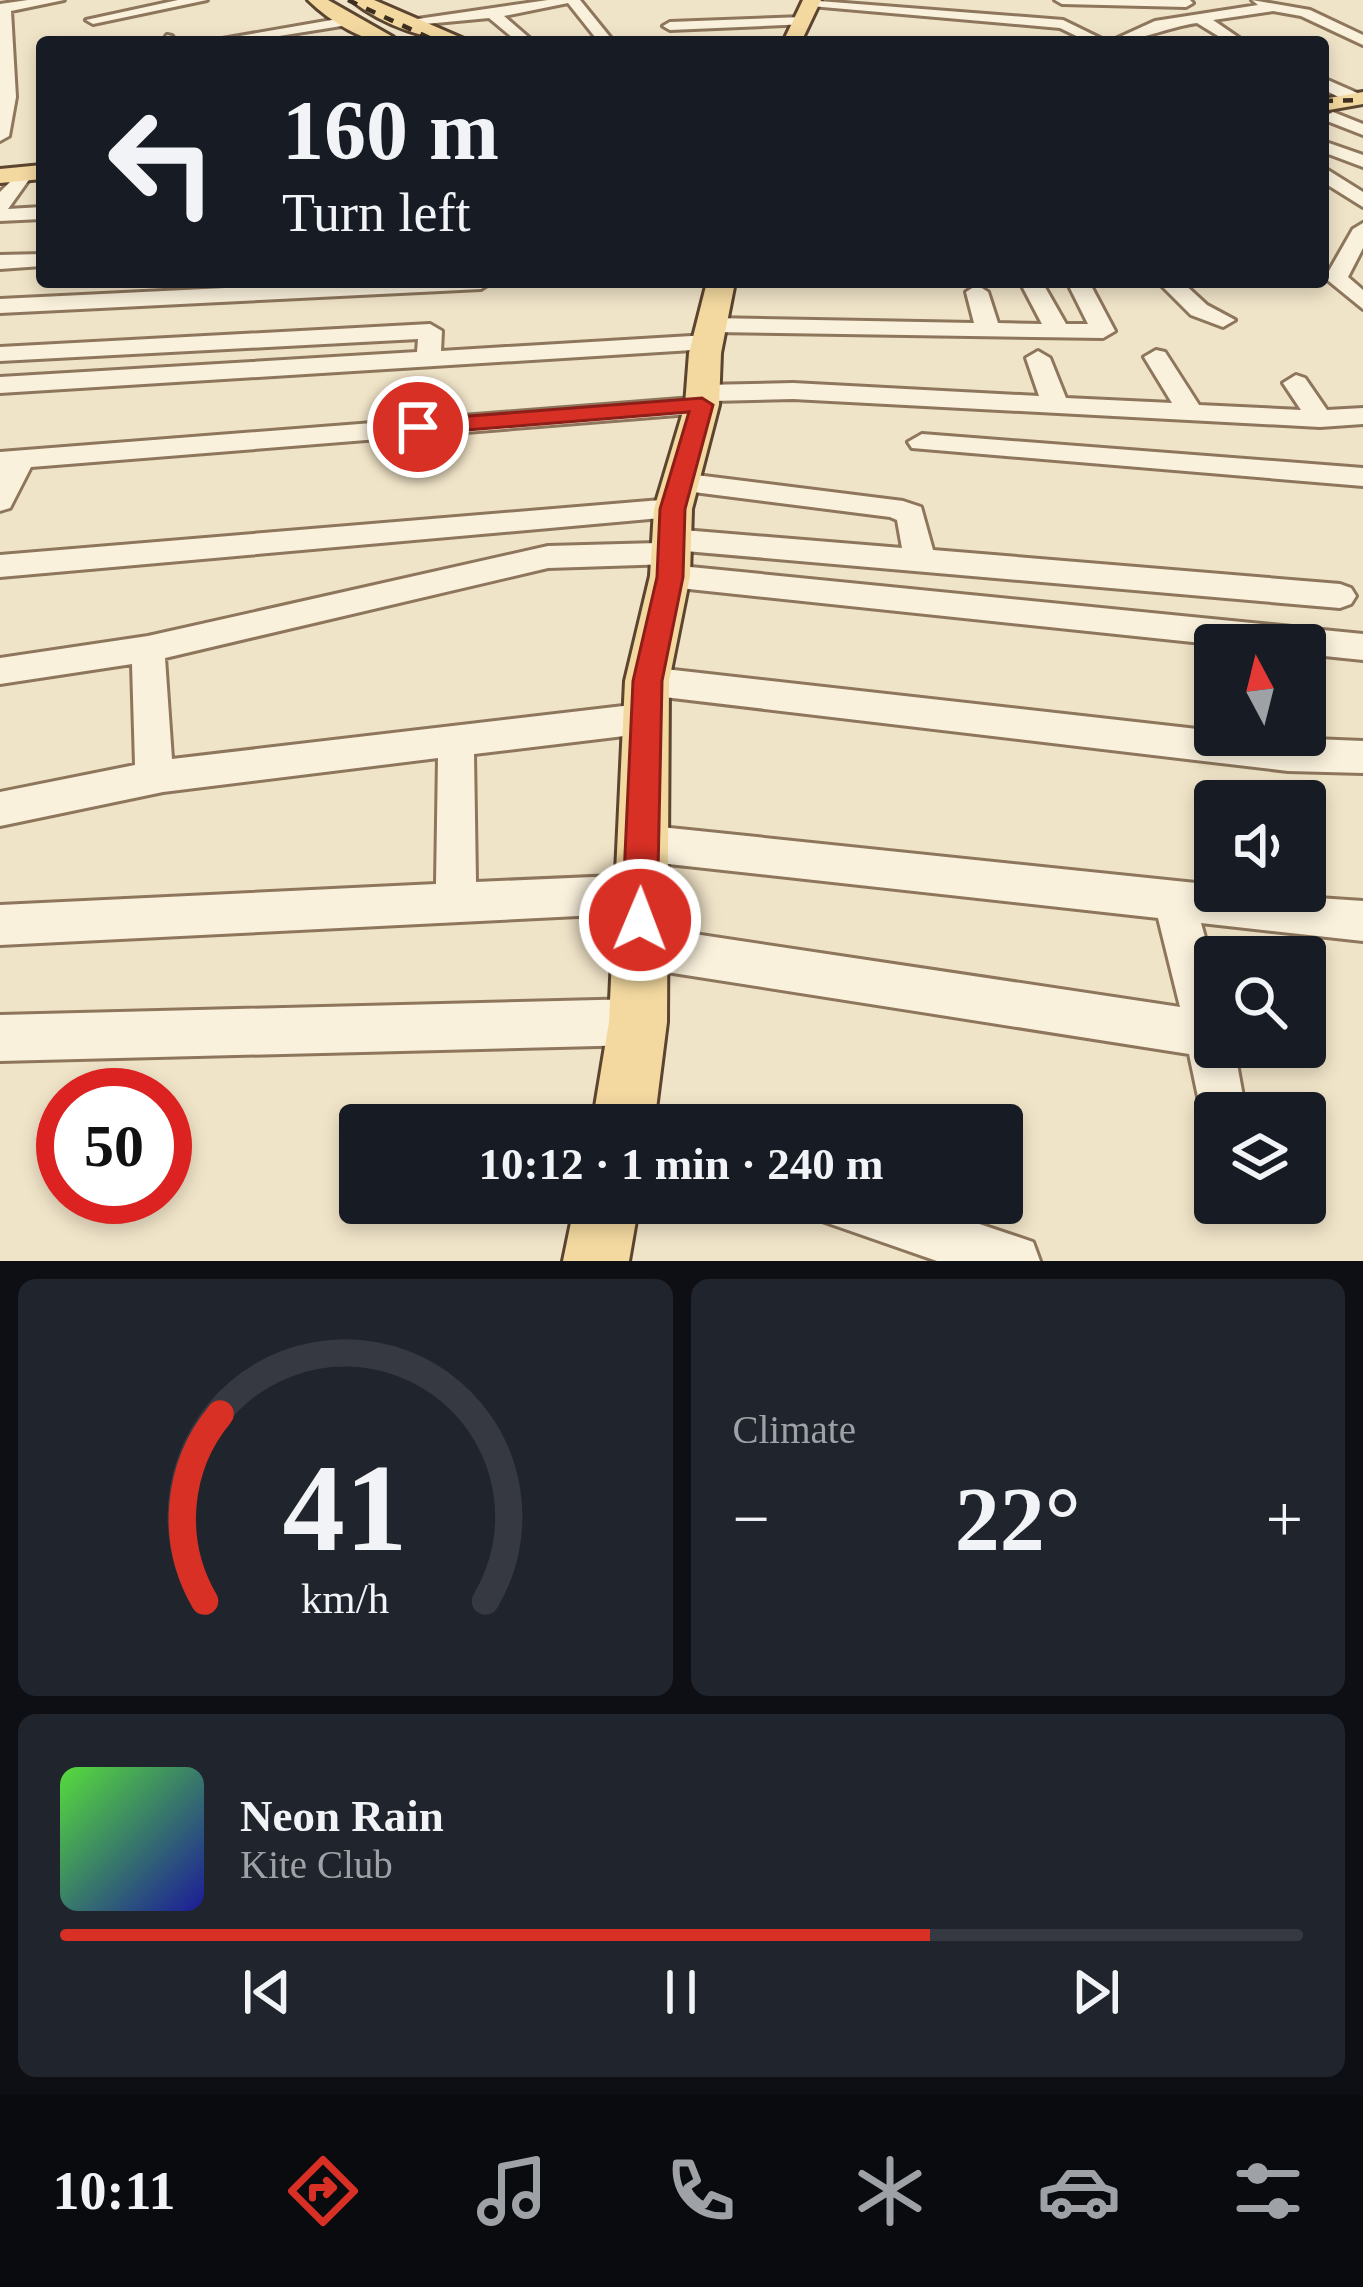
<!DOCTYPE html>
<meta charset="utf-8">
<style>
:root{--surface:#171b24;--page:#20242c;--text:#f1f3f6;--muted:#9ea1a6;--line:#363941;--accent:#d93025}
body{margin:0;font-family:Georgia,serif;background:var(--page);color:var(--text);height:100vh;display:flex;flex-direction:column;font-size:45px;white-space:nowrap}
*{box-sizing:border-box;margin:0}
p{font-size:39px;color:var(--muted)}
.icon{flex:none;width:66px;height:66px;fill:none;stroke:currentColor;stroke-width:2;stroke-linecap:round;stroke-linejoin:round}
.map{position:relative;height:1261px;overflow:hidden}
.details{display:flex;flex-direction:column;gap:18px;padding:18px;background:#0d0f14;flex:1}
.details>*{flex:none}
.guide{position:absolute;left:36px;top:36px;width:1293px;height:252px;border-radius:12px;box-shadow:0 6px 18px #0003;background:#171b24;color:var(--text);overflow:hidden}
.needle{width:78px;rotate:353deg}
.fabs{position:absolute;left:1194px;top:624px;display:grid;gap:24px}
.fabs a{display:grid;place-items:center;width:132px;height:132px;border-radius:12px;background:var(--surface);box-shadow:0 6px 18px #0003;font-size:60px}
.speed{position:absolute;left:36px;top:1068px;display:flex;gap:24px;font-size:60px;font-weight:700;text-align:center}
.speed>*{display:grid;place-content:center;width:156px;height:156px;border-radius:50%;background:var(--surface);box-shadow:0 6px 18px #0003;line-height:1}
.speed .limit{border:18px solid #d22;background:#fff;color:#111}
.pin{position:absolute;display:grid;place-items:center;width:102px;height:102px;color:#fff;margin:-51px;border:6px solid #fff;border-radius:50%;box-shadow:0 3px 12px #0007}
.me{position:absolute;width:132px;margin:-66px;rotate:1deg;stroke-linejoin:round;filter:drop-shadow(0 0 9px #0008)}
.turn{display:flex;align-items:center;gap:42px;height:252px;padding:0 48px;font-size:54px}
.turn .icon{width:156px;height:156px;stroke-width:2.5}
.turn b{display:block;font-size:84px;line-height:102px}
.big{font-size:90px;font-weight:700;line-height:1.1}
.details .tile{flex:1;display:flex;flex-direction:column;justify-content:center;gap:18px;min-width:0;padding:0 42px;border-radius:18px;background:var(--page)}
.details .dial{align-items:center;gap:0}
.dial svg{height:312px;overflow:visible;fill:none;stroke:var(--line);stroke-width:7;stroke-linecap:round;text-anchor:middle}
.dial text{fill:var(--text);stroke:none}
.song{display:flex;align-items:center;gap:36px}
.cover{width:144px;height:144px;border-radius:18px;background:linear-gradient(135deg,hsl(110 70% 55%),hsl(240 70% 35%))}
.played{height:12px;border-radius:6px;background:linear-gradient(90deg,var(--accent) 70%,var(--line) 70%)}
.keys{display:flex;justify-content:space-around;direction:ltr}
.heat{display:flex;justify-content:space-between;align-items:center;font-size:66px;direction:ltr}
.details .tiles{flex:1;display:grid;gap:18px;grid-template-columns:1fr 1fr}
.tile:last-child{grid-column:span 2}
.trip{position:absolute;left:339px;top:1104px;width:684px;height:120px;border-radius:12px;background:var(--surface);box-shadow:0 6px 18px #0003;font-weight:700;line-height:120px;text-align:center}
.tabs{display:flex;height:192px;justify-content:space-around;align-items:center;background:#090b0e;color:var(--muted)}
.tabs .icon{width:84px;height:84px}
.tabs .selected{color:var(--accent)}
.tabs b{font-size:54px;color:var(--text)}
.map>svg:first-child{display:block}
.lines{fill:none;stroke-linecap:round;stroke-linejoin:round}
.minor-casing{stroke:#8d765c;stroke-width:6}
.major-casing{stroke:#5b4430;stroke-width:6}
.minor{fill:#faf1dc;fill-rule:evenodd}
.major{fill:#f3d9a0;fill-rule:evenodd}
.rail{stroke:#3d2e20;stroke-width:4.5;stroke-dasharray:10 10;stroke-linecap:butt}
.route{fill:#d93025;stroke:#8d1f18;stroke-width:3}
</style>
<div class="map">
<svg width="1363" height="1261" viewBox="0 0 1363 1261">
<rect width="100%" height="100%" fill="#f0e4c8"/>
<g class="lines">
<!-- minor casing -->
<g class="minor-casing">
<path id="minor" d="M28,0h36l-53,11 5,86 -7,39 -9,5v-137z
M178,0h29l-114,24 -7,-4z
M548,0h32l34,42h-15l-31,-39 -64,13 30,26h-16l-29,-24 -85,8 -7,-4z
M806,0l257,20 45,22h-19l-29,-14 -249,-22z
M1055,0h135l3,3 -7,4 -124,-3z
M1252,0l58,10 53,25v10l-62,-29 -28,-5 -60,9 32,22h-17l-31,-19c-30,4 -59,19 -88,19l46,-21 103,-16z
M349,17l5,7 -113,18h-36z
M803,17l5,7 -138,6 -7,-4 7,-4z
M167,35l5,1 4,6h-14z
M1323,78l39,17 1,6 -13,2 -27,-14z
M1333,112l30,12v11l-36,-14 -3,-4z
M1323,141l40,14v12l-40,-15z
M1323,167l40,25v15l-40,-25z
M24,168l9,6 -25,35 34,-2v12l-42,2v-29z
M1363,223v25l-15,29 15,13v19l-38,-31 28,-49z
M42,254v12l-42,3v-14z
M346,282h146l-11,7 -481,24v-14z
M1020,282h22l24,42h22l-21,-42h22l26,49 -12,7 -391,-6 -12,-7 12,-7 262,5 -8,-31 11,-7 11,7 10,31 44,1z
M1158,282h24l25,23 28,15 -12,7 -32,-12z
M430,324l12,7 -1,20 267,-16 12,7 -12,7 -708,44v-16l417,-25 1,-13 -418,22v-14z
M1156,350l9,2 34,53 102,5 -18,-27 13,-8 9,3 22,32 36,-2v16l-43,3 -527,-28 -81,2 -1,10 -9,2 -671,54 -21,41 -10,3v-59l693,-54 1,-10 9,-3 90,-2 246,13 -13,-38 12,-7 12,7 16,40 106,5 -28,-46z
M922,434l441,34v18l-451,-38 -4,-6z
M680,473l223,28 18,6 12,43 407,34 11,4 5,8 -5,8 -11,4 -655,-57 -3,10 -11,3 -123,4 -383,90 7,101 477,-56 13,5 5,10 -5,10 -13,5 -175,21 2,128 163,-7 15,5 6,14 -6,14 -15,5 -639,32v-40l436,-21 2,-126 -275,34 -163,34v-34l135,-27 -3,-101 -132,20v-26l148,-22 400,-90 110,-3 2,-11 11,-3 231,19 -5,-28 -7,-3 -220,-28 -4,-7z
M673,499l15,10 -5,7 -683,61v-22z
M670,565l693,69v26l-58,-6v-9h-84l-551,-58 -11,-3 -5,-8 5,-8z
M647,667l568,64v4l148,6v32l-75,-2 -641,-76 -12,-4 -5,-10 5,-10z
M641,825l574,60v6l148,10v40l-162,-18 14,50v74h19l12,66h-31v21l-10,-4 -16,-76 -548,-86 -15,-6 -6,-15 6,-15 15,-6 539,81 -22,-89 -517,-57 -14,-5 -6,-13 6,-13z
M638,999l16,7 7,16 -7,16 -16,7 -638,16v-46z
M815,1203h102l116,39 7,19h-103l-115,-40z"/>
</g>
<!-- major casing -->
<g class="major-casing">
<path id="major" d="M308,0h20l65,37c-21,14 -68,-20 -85,-37z
M351,0h23l97,42c-40,0 -88,-16 -120,-42z
M803,0h18l-20,42h-18z
M1363,92v12l-40,7v-12z
M42,165v14l-42,4v-14z
M707,282h28l-14,71 -2,52 -27,104 -2,67 -21,105 -2,341 -13,103h-62l17,-103 16,-341 25,-105 4,-67 31,-104 4,-52z
M575,1203h64l-10,58h-66z"/>
</g>
<!-- minor -->
<use href="#minor" class="minor"/>
<!-- major -->
<use href="#major" class="major"/>
<!-- rail -->
<path class="rail" d="M348,0l90,42
M1323,101l40,-1"/>
</g>
<!-- route -->
<path class="route" d="M702,398l11,7 -28,104 -2,68 -21,104 -5,239 -5,12 -12,5 -13,-5 -5,-12 11,-239 24,-104 3,-68 29,-97 -271,22 -11,-7 11,-7z"/>
</svg>
<div class="fabs">
<a><svg class="needle" viewBox="-14 -14 28 28"><path d="M0-13l5 13h-10z" fill="#e53935"/><path d="M0 13l5-13h-10z" fill="#9ea1a6"/></svg></a>
<a><svg class="icon" aria-label="sound" viewBox="0 0 24 24"><path d="M4 9h4l5-4v14l-5-4H4zM17 9q2 3 0 6"/></svg></a>
<a><svg class="icon" aria-label="search" viewBox="0 0 24 24"><circle cx="10" cy="10" r="6"/><path d="M15 15l6 6"/></svg></a>
<a><svg class="icon" aria-label="layers" viewBox="0 0 24 24"><path d="M12 4l9 5-9 5-9-5zM3 14l9 5 9-5"/></svg></a>
</div>
<div class="speed"><div class="limit">50</div></div>
<div class="pin" style="left:418px;top:427px;background:#d93025"><svg class="icon" aria-label="arrive" viewBox="0 0 24 24"><path d="M6 21V4h12l-3 4 3 4H6"/></svg></div>
<svg class="me" style="left:640px;top:920px" viewBox="-20 -20 40 40"><circle r="17" fill="#d93025" stroke="#fff" stroke-width="3"/><path d="M0-11L8 9 0 5-8 9z" fill="#fff"/></svg>
<div class="trip">10:12 · 1 min · 240 m</div>
<div class="guide">
<div class="turn"><svg class="icon" aria-label="left" viewBox="0 0 24 24"><path d="M17 20v-9H6M10 6l-5 5 5 5"/></svg><div><b>160 m</b>Turn left</div></div>
</div>
</div>
<section class="details">
<div class="tiles">
<div class="tile dial"><svg viewBox="0 0 100 80">
<path d="M14 69A42 42 0 1 1 86 69"/>
<path d="M14 69A42 42 0 0 1 18 21" stroke="#d93025"/>
<text x="50" y="56" font-size="32" font-weight="700">41</text>
<text x="50" y="72" font-size="11">km/h</text>
</svg></div>
<div class="tile"><p>Climate</p>
<div class="heat"><a>−</a><b class="big">22°</b><a>+</a></div>
</div>
<div class="tile">
<div class="song"><i class="cover"></i><div><b>Neon Rain</b><p>Kite Club</p></div></div>
<div class="played"></div>
<div class="keys"><svg class="icon" aria-label="previous" viewBox="0 0 24 24"><path d="M18 5L8 12l10 7zM5 5v14"/></svg><svg class="icon" aria-label="pause" viewBox="0 0 24 24"><path d="M8 5v14M16 5v14"/></svg><svg class="icon" aria-label="next" viewBox="0 0 24 24"><path d="M6 5l10 7-10 7zM19 5v14"/></svg></div>
</div>
</div>
</section>
<nav class="tabs">
<b>10:11</b>
<svg class="icon selected" aria-label="directions" viewBox="0 0 24 24"><path d="M12 3l9 9-9 9-9-9zM9 14v-3h6M13 9l2 2-2 2"/></svg>
<svg class="icon" aria-label="music" viewBox="0 0 24 24"><path d="M9 18V5l10-2v13"/><circle cx="6" cy="18" r="3"/><circle cx="16" cy="16" r="3"/></svg>
<svg class="icon" aria-label="phone" viewBox="0 0 24 24"><path d="M5 4h4l2 5-3 2q2 4 5 5l2-3 5 2v4C11 20 4 13 5 4z"/></svg>
<svg class="icon" aria-label="climate" viewBox="0 0 24 24"><path d="M12 3v18M4 7l16 10M4 17L20 7"/></svg>
<svg class="icon" aria-label="car" viewBox="0 0 24 24"><path d="M5 17H2v-5l4-1 3-4h7l3 4 3 1v5h-3M9 17h6M6 11h13"/><circle cx="7" cy="17" r="2"/><circle cx="17" cy="17" r="2"/></svg>
<svg class="icon" aria-label="filters" viewBox="0 0 24 24"><path d="M4 7h16M4 17h16"/><circle cx="9" cy="7" r="2"/><circle cx="15" cy="17" r="2"/></svg>
</nav>
